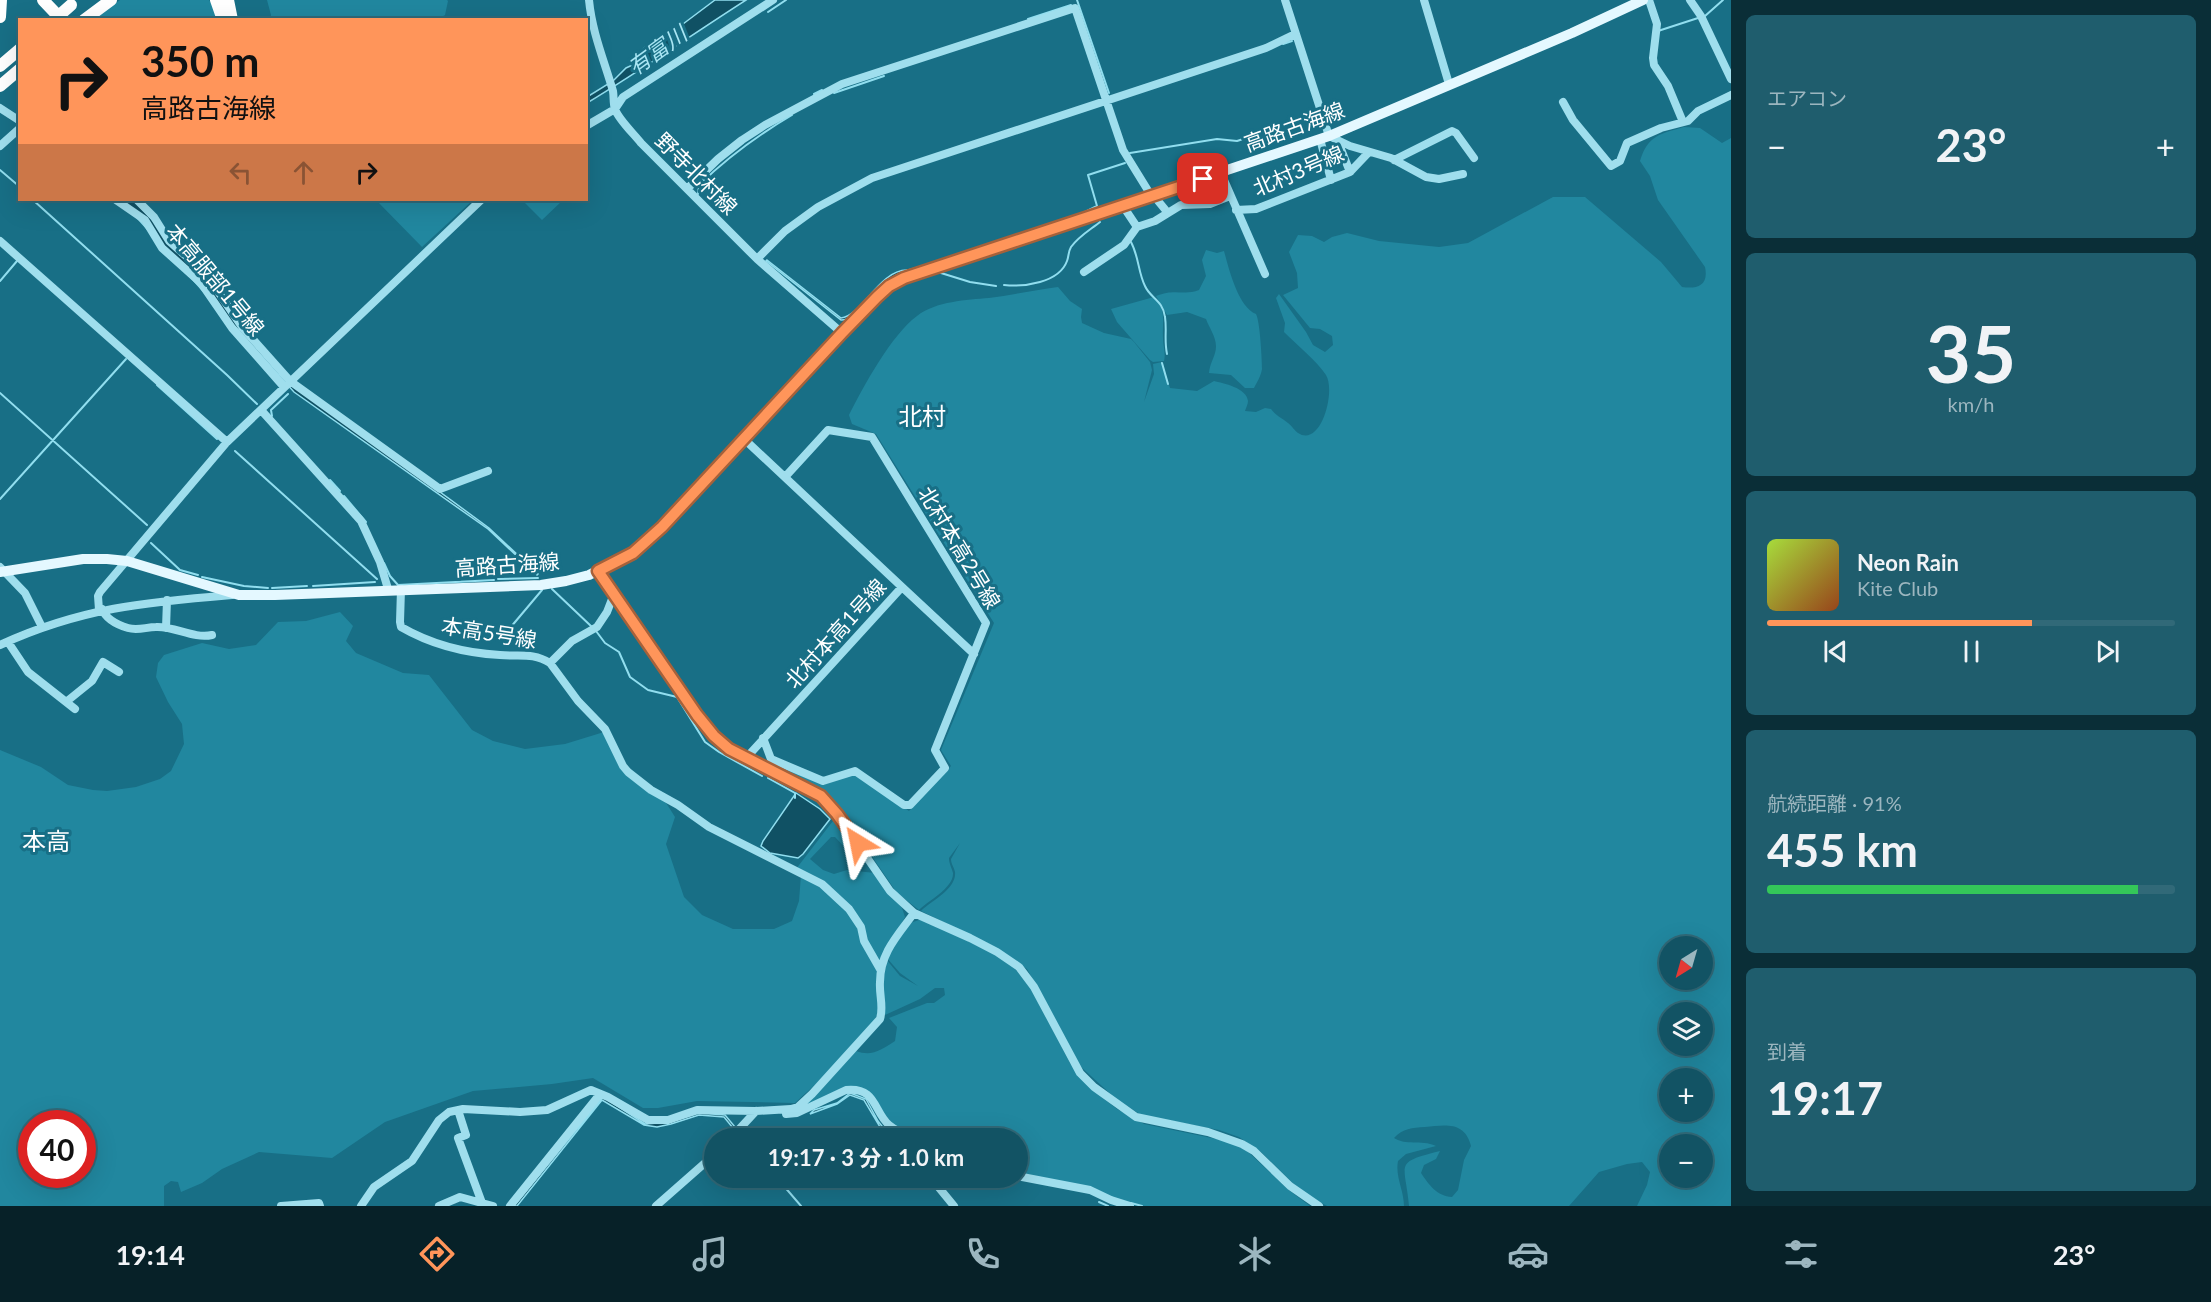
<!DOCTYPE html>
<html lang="ja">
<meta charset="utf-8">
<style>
:root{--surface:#125364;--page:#1f5d6d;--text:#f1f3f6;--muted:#9cb6bf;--line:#316978;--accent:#ff955a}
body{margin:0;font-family:Lato,"Noto Sans JP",sans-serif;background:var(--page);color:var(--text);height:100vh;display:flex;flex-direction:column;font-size:22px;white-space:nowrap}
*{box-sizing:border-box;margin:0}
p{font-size:20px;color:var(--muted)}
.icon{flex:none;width:33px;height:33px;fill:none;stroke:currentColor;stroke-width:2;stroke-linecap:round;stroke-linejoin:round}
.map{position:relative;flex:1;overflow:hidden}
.drawer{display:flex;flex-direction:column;gap:15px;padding:15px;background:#0a2e37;width:480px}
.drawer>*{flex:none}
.guide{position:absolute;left:18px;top:18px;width:570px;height:183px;border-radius:0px;box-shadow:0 6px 24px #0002,0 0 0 2px var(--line);background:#ff955a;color:#111;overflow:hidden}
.needle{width:39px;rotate:217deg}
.tools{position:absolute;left:1659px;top:936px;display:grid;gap:12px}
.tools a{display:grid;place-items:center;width:54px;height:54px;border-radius:50%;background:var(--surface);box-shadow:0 6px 24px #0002,0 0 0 2px var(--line);font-size:30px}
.speed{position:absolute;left:18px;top:1110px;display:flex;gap:12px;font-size:30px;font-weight:700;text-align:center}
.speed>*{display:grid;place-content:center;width:78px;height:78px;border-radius:50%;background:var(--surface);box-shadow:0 6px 24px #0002,0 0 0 2px var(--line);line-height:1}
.speed .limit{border:9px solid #d22;background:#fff;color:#111}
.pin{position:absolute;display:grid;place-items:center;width:51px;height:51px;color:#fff;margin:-26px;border-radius:12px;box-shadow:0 3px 9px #0006}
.me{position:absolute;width:66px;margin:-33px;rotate:325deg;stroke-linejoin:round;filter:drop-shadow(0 0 4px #0008)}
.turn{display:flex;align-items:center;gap:21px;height:126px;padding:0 24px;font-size:27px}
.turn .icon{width:78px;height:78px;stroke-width:2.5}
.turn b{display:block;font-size:42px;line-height:51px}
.lanes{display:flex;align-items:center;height:57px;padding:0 24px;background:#0003;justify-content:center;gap:30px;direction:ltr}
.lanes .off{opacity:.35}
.big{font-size:45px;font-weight:700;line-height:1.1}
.drawer .card{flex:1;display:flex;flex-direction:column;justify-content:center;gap:9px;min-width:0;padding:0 21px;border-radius:9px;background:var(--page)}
.drawer .dial{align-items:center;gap:0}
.dial b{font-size:78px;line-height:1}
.song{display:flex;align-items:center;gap:18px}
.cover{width:72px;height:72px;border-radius:9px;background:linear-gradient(135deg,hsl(80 70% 55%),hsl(20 70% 35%))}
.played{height:6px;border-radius:3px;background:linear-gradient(90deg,var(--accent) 65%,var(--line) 65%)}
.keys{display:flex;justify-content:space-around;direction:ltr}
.heat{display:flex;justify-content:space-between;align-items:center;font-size:33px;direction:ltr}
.charge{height:9px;border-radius:4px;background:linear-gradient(90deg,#34c759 91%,var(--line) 0)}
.trip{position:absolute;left:704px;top:1128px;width:324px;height:60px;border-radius:30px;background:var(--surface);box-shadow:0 6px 24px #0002,0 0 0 2px var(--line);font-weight:700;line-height:60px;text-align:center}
.menu{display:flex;height:96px;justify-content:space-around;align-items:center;background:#072128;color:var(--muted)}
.menu .icon{width:42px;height:42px}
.menu .active{color:var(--accent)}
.menu b{font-size:27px;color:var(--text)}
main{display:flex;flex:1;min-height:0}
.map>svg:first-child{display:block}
.green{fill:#21879f;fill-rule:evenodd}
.water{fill:#105164;stroke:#91deef;stroke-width:1.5}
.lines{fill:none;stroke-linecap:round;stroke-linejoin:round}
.stream{stroke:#91deef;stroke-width:2}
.minor{stroke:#9fdeed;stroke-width:8}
.major{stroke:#e4f8ff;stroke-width:10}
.highway{stroke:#fff;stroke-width:12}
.highway-bridge{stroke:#fff;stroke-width:12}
.route-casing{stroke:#a6613a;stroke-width:15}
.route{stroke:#ff955a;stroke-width:10}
.labels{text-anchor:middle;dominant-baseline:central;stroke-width:6;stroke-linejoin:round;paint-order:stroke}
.street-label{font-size:21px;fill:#fff;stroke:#186f86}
.water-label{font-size:22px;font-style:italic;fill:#aae6f4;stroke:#186f86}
.quarter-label{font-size:24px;fill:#fff;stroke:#186f86}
</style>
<main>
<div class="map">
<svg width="1731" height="1206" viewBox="0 0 1731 1206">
<rect width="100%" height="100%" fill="#186f86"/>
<!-- green -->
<path class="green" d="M120,0h89l5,7 4,13h-126z
M267,0h180l1,1 -3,14 -7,4 -168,1 1,-5z
M1684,127l16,1 22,15 9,-5v1068h-94l10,-21 3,-13 -8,-10 -15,2 -28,8 -30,34h-160c-4,-44 -16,-43 31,-55l-4,8 -12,6 -3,8c8,12 16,23 31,24l6,-7 6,-30 7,-14c-6,-25 -26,-21 -46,-19 -13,1 -22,1 -31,11 12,8 26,1 42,8l-30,8 -8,7c-3,16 6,29 6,45h-77l-24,-13 -42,-41 -22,-15 -20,-7 -78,-15 -26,-17 -35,-32 -53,-97 -34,-23 -72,-35c10,-10 36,-22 34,-39 -1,-5 -4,-8 -4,-13l9,-16 -11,15c0,6 3,10 4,15 1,15 -25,28 -34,37l-22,-17 -52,-76 -17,-18v-5l-27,-16 -32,-15 -1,-2 55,24 28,-10h7l51,36 42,-45 -10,-16 53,-127 -118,-189 -24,-10 -3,-9c14,-28 43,-81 68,-99 19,-15 50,-16 72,-18 23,-3 46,-8 69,-11l12,14 12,8 -1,8 1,6 22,10 27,6 3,3 16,20 2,8 -8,32 10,-28 -1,-10 9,-2 8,26 27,3 17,-10c9,2 33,7 34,20 0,3 -2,7 -3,10l11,1 9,-4 6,1c4,6 11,9 17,14 4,3 7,8 10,10 23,15 38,-42 28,-58 -9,-14 -29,-30 -42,-43l1,-9 -9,-25 3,-4 27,38 7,13 12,7 8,-7 -1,-9 -12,-7 -10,-1 -27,-33 15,-7 -1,-15 -8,-21 9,-17 14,1 12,6 8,-5 15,-4 32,8 60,6 29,-4 85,-46h32l76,65 21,25c15,2 27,-1 23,-20l-47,-67 -8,-24 -10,-15c8,-26 20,-27 44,-34zM1670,946h32v34h-32zM1670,1012h32v34h-32zM1670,1078h32v34h-32zM1670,1144h32v34h-32z
M376,200h97l-51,47z
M522,200h41l-21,20z
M1206,250l11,3 7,-2c5,18 14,56 32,63 4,7 6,46 6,55 -1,7 -5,13 -8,19h-9l-14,-13 -22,-2c1,-9 4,-13 6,-20 4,-13 -5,-23 -9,-34l-19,-7 -20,3 -11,-19c19,-8 28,0 43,-6l7,-14 -4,-16z
M1154,297c13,12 8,25 9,41 0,8 3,15 1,23l-11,1 -3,-2 -33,-38 -6,-13z
M340,612l13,14 -7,15 10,12 47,20 26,2 43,55 21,11 32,8 40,-5 39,-12 15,30 44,36 12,19 -9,27 18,53 18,18 31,14h41l18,-8 7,-20 2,-26c13,6 39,24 48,36 8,12 23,41 27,54 3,9 5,41 1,50 -9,22 -63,71 -82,88l-98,-2 -39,7h-15l-50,-30 -41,6 -79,7 -88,31 -53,36 -73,-6 -37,17 -20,14 -21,9 -3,-10 -7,-1 -7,5v20h-164v-456l41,17 27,18 25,5 14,1 29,-4 24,-8 11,-8 13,-27 -2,-20 -14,-22 -12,-25 2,-14 6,-8 38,-12 27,6 27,-4 22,-23 28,-1zM32,1124h50v50h-50z
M836,817l20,28 3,11 -7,-1 -17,-18h-4l-21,22 13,11 11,4 13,-4 28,3 27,35 3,9 -26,49 -29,-58 -54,-39z
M922,919l69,33 22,14 19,24 38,73 33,35 14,11 27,15 82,17 19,8 45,42 20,15h-173l-120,-31v-37h-96l-27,-12 -34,-37 -70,23 66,-61c16,6 25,-1 39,-10l2,-14 -8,-9 38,-15h7l11,-8 -1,-7h-9l-15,11 -35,16 -3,-28 4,-28 14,17 18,10 -18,-13 -14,-16 24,-34z"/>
<!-- water -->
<path class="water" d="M715,0h31c-53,34 -106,71 -159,103v-6l26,-16 13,-13 11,-5 3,-11 4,-4 35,-21z
M121,200h13l69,75 83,104 203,149 49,46 -1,1 -49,-46 -194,-137z
M767,260l74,58c21,-2 38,-48 66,-48 -11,4 -20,11 -29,19 -12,9 -22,31 -37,31l-75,-59z
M796,793l24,16 10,10 -27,35 -5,4 -28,-5 -9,-7 2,-5z
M850,1093l16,6 12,22 10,13 -8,-7 -16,-27 -14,-5 -13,9 -27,10 4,-4 23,-7z
M602,1098h3l40,26 25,-2 29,-9 26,2 10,12 -2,1 -9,-11 -25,-2 -28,9 -14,3 -13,-2 -42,-25 -85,106h-3z"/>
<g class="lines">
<!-- stream -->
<path class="stream" d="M1077,0l32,93
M768,12l18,-12
M1705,16l18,-16
M1028,19l43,-14
M1658,31l40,-13
M1283,44l9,-3
M834,93l50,-17
M814,94l8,-4
M1130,153l87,-14 20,2 71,-23
M0,170l20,17
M698,194l1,-9c29,-28 59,-50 93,-70
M33,200l194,175 30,29
M1083,213l14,-7 -9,-31 37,-12
M1131,242c8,15 7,30 14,44 5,12 18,14 20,31 2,13 -1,23 2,37
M906,271l23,-7
M941,273l29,9 26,4
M0,281l17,-20
M1004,285c20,2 55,-2 63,-24 2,-5 1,-9 4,-14 8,-11 19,-17 29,-25
M1162,363l6,21
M157,385l60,54
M0,393l147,132
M272,416l-1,-6 17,-16
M235,451l142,128
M330,480l10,11
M344,496l22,26
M0,499l126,-140
M151,543l29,27 18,5
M384,563l6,13 8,9 96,-5
M202,577l42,9 24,2
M498,579l40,-1
M313,586l62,-4
M272,588l35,-2
M552,589l40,38
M510,628l32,-38
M596,631l9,12 14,9 11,25 18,13 29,7 28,45 14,10 43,24
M768,778l27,15v5
M743,1138h1
M777,1178l24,28
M1099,1202l9,4
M1131,1203l11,3"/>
<!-- minor -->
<path class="minor" d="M589,0c3,32 15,60 24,91 1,6 0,13 2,18 3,10 19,25 26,34l116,116 85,74
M1285,0l44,136 21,10 41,12 35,19 13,2 24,-5
M1424,0l25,84
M1649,0l8,24 -4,34 1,7 14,21 15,36
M1690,0l11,16 30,63
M1563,102l10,18 38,46 9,-5 7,-18 34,-15 27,-7 10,-10 33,-16
M0,108l20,13
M586,126l29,-17 8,-12 150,-97
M1320,139l11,41
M1337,139l13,33
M0,146l20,-18
M1394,160l58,-29 4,2 18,25
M1221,173l44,101
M688,188l30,-29 24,-19 23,-15 77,-41 233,-76 48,142 29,47
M1154,196l14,17
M116,200l29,20 17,28 39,35 31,45 52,59
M137,200l17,17 15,24 37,33 36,53 48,54 150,108 48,-18
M1123,206l14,21
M1236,210l20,-1 94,-37 19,-20
M0,241l227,201
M757,259l28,-28 33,-24 54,-29 394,-130 29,-14
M1084,272l40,-27 13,-18 18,-6 26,-16 29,-1 20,-8
M261,410l100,111 19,41 8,27
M743,438l159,149 -155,170
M0,567l25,26 17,34
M598,571l99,144 17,21 15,13 92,48 16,17 53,77 24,22 56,25 27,14 22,15 15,20 46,86 14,14 42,30 72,15 34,12 12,7 36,35 29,20
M902,587l72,67
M401,589l-1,33 1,5c31,18 63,26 99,28 18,2 33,-3 50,8l22,-22 25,-14 10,-15 7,-18
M102,609c4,10 16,16 26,19 10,3 18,-1 28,-1 19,-1 37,12 56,8
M99,610l-1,-14 2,-4 127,-150 254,-242
M166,628l1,-28
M8,642l20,30 47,37
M0,645c80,-37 146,-43 232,-50
M550,663l28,38 27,28 18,37 5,6 23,18 27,15 31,22 113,57 27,25 12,18 3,14 16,28
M66,702l26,-21 11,-19 16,10
M763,738l8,21 52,22 32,-10 49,34h6l35,-37 -10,-18 51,-127 -114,-186 -44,-7 -43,47
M458,1110l8,25 -8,3 24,65
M786,1114l11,-1 49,-23c31,-3 27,21 43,35 7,6 17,10 26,13
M731,1138l25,-27
M1017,1176l73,14 21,10 19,6
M931,1178l23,28
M281,1206l38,-3 1,3
M361,1206l13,-19 38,-26 27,-41 10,-8 14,-3 57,3 27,-2 44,-20 17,7 40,23h20l29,-10 59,1 35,-2 7,-2 14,-13 68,-75c4,-12 -1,-24 0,-37 0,-29 18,-47 34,-69
M439,1206l21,-9 33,9
M510,1206l90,-112
M656,1206l58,-51"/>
<!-- major -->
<path class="major" d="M0,572l83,-13h24l20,2 112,34h36l266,-10 25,-4 23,-6 44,-22 29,-26 180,-194 47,-46 15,-9 425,-142 243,-103 71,-33"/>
<!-- highway -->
<path class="highway" d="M43,0l19,20
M216,0l7,20
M228,0l4,20
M0,17l1,-17
M84,20l27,-20
M0,66l20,-17
M0,86l20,-17"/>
<!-- highway-bridge -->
<path class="highway-bridge" d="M54,20l17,-15"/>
</g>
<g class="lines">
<!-- route casing -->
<g class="route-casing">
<path id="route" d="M858,843l-21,-29 -16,-18 -92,-47 -15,-13 -17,-21 -99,-144 35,-18 29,-26 180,-194 35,-36 12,-11 15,-8 299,-99"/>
</g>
<!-- route -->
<use href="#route" class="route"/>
</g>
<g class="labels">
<!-- street labels -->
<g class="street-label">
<text transform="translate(1294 126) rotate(-20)">高路古海線</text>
<text transform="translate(1298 170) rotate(-23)">北村3号線</text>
<text transform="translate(697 173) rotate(45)">野寺北村線</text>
<text transform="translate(216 279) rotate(50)">本高服部1号線</text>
<text transform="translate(960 547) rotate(59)">北村本高2号線</text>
<text transform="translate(507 564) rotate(-4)">高路古海線</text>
<text transform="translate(489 632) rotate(9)">本高5号線</text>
<text transform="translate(835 633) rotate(-48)">北村本高1号線</text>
</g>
<!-- water labels -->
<g class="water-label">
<text transform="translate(657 50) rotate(-36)">有富川</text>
</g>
<!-- quarter labels -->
<g class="quarter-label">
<text x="922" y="415">北村</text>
<text x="46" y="840">本高</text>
</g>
</g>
</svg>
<div class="tools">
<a><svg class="needle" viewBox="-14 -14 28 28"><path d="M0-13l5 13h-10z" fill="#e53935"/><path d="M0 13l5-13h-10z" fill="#9cb6bf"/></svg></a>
<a><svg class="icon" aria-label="layers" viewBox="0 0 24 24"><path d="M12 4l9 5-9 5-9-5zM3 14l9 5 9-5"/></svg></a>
<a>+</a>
<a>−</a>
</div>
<div class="speed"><div class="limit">40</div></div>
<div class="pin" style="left:1203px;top:179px;background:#d93025"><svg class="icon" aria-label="arrive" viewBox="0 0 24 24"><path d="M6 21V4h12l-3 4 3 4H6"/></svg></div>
<svg class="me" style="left:858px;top:843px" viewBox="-20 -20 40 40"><path d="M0-17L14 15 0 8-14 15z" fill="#ff955a" stroke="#fff" stroke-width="4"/></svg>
<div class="trip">19:17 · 3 分 · 1.0 km</div>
<div class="guide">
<div class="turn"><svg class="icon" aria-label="right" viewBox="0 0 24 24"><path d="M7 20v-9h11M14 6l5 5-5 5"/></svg><div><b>350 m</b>高路古海線</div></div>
<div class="lanes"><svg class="icon off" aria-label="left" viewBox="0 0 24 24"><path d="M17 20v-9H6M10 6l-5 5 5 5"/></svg><svg class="icon off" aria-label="ahead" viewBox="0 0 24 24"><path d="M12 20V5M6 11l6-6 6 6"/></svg><svg class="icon" aria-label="right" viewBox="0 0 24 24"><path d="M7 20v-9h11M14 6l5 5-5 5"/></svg></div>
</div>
</div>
<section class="drawer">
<div class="card"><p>エアコン</p>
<div class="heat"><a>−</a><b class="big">23°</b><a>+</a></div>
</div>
<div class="card dial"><b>35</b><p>km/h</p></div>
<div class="card">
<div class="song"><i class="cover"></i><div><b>Neon Rain</b><p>Kite Club</p></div></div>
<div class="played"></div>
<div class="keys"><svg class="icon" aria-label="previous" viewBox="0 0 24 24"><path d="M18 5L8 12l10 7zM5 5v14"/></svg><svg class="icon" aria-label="pause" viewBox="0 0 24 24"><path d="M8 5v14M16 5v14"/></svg><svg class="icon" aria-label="next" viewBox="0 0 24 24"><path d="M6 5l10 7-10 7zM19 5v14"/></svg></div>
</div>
<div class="card"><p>航続距離 · 91%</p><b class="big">455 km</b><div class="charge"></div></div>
<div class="card"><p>到着</p><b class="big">19:17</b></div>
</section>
</main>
<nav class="menu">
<b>19:14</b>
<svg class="icon active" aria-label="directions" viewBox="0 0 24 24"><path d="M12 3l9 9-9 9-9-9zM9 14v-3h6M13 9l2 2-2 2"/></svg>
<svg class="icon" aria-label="music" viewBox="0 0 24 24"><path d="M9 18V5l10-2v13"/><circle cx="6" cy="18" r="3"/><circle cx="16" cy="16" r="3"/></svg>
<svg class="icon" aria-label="phone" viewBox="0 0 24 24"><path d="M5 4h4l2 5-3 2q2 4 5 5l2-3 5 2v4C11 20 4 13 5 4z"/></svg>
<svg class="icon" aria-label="climate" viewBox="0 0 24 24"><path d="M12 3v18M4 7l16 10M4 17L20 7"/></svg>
<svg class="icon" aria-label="car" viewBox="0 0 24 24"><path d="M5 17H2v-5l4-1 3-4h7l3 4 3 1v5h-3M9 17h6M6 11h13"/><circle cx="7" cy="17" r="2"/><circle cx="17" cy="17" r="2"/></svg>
<svg class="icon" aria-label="filters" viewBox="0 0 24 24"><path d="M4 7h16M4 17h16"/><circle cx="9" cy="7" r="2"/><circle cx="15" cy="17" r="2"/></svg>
<b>23°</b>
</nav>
